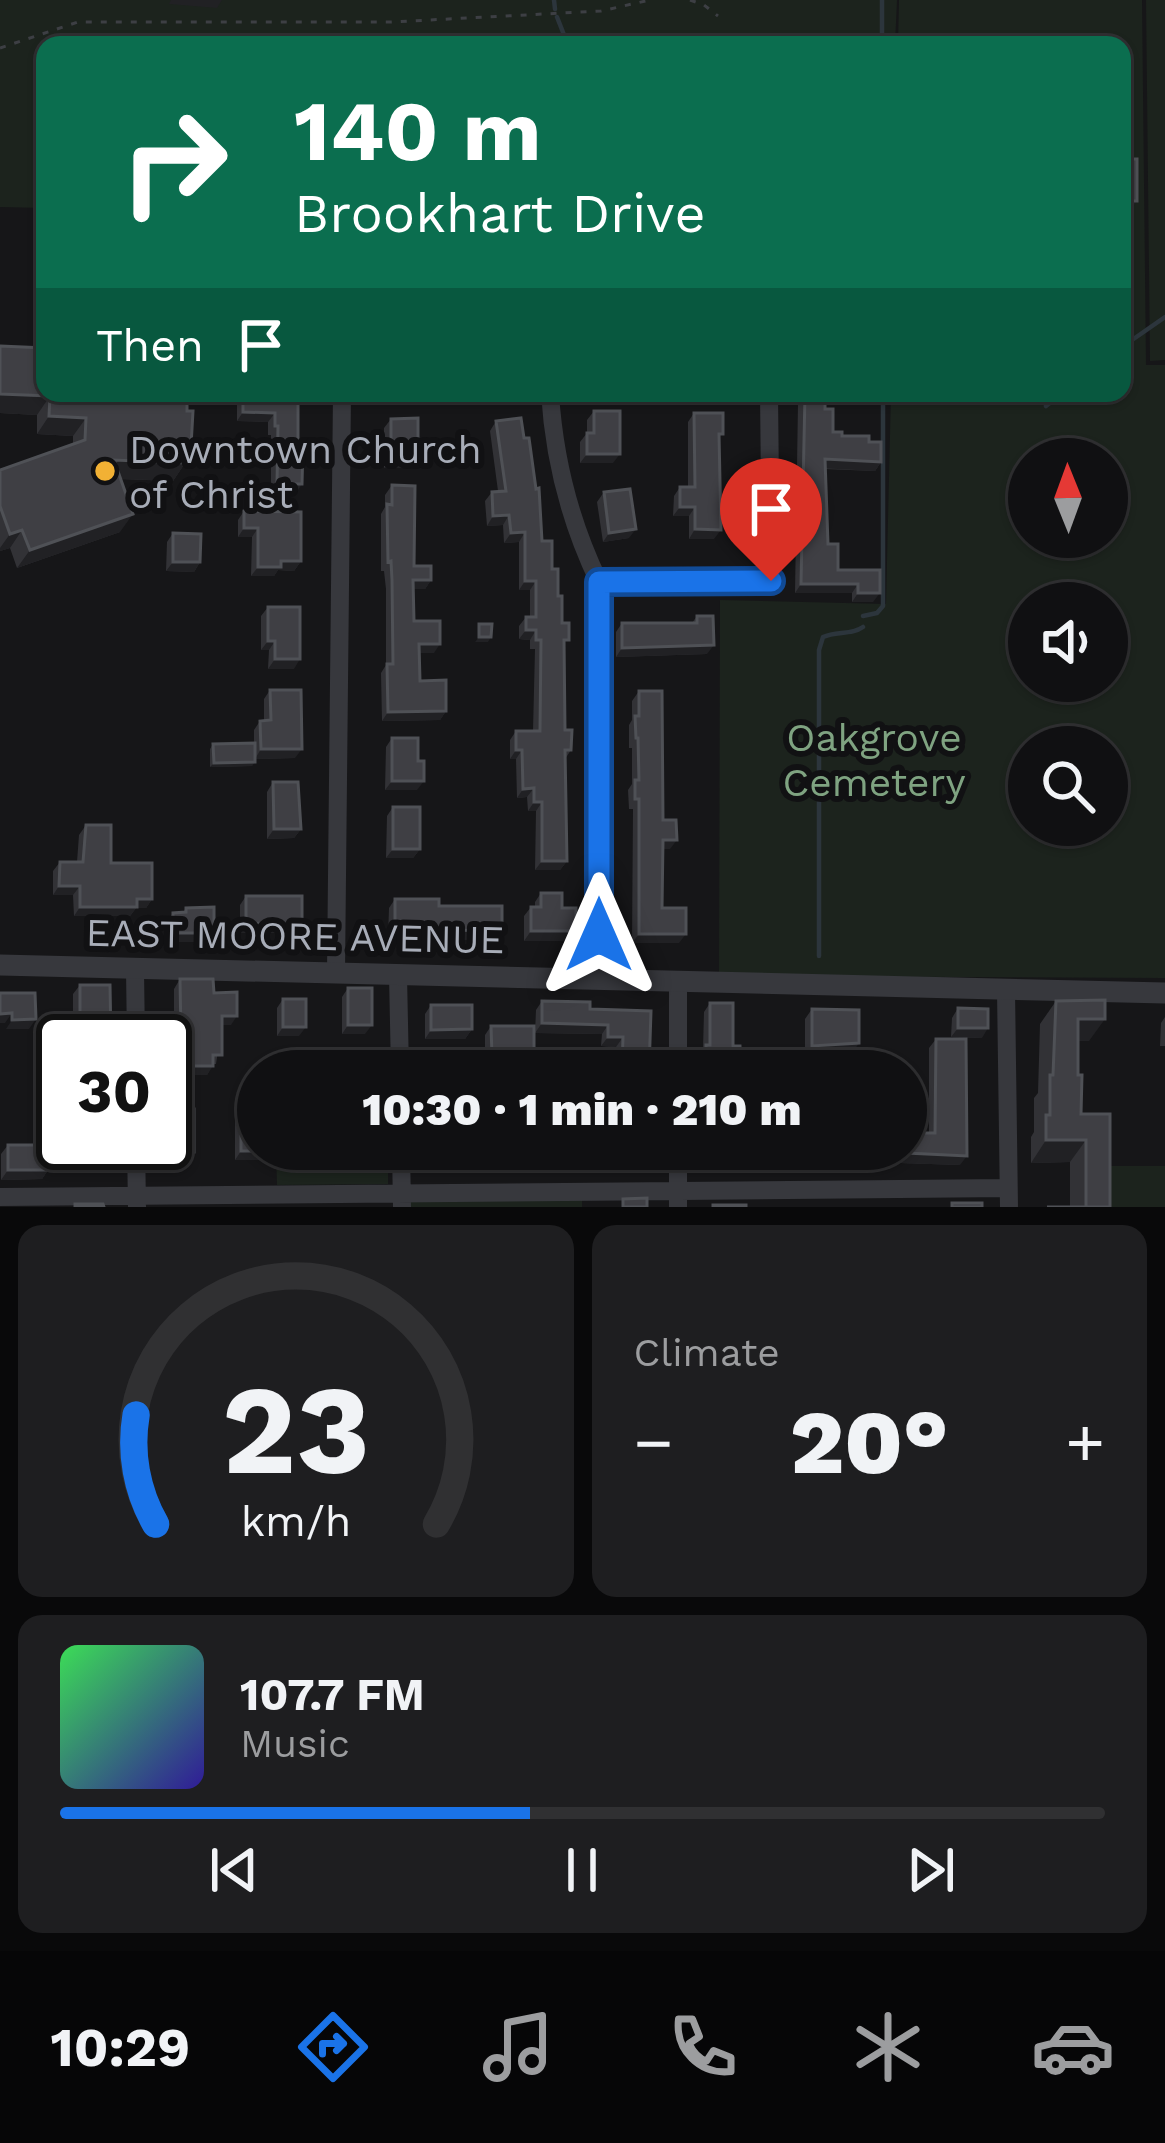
<!DOCTYPE html>
<meta charset="utf-8">
<style>
:root{--surface:#101012;--page:#1e1e20;--text:#f1f3f6;--muted:#9c9d9f;--line:#303032;--accent:#1a73e8}
body{margin:0;font-family:"Work Sans",sans-serif;background:var(--page);color:var(--text);height:100vh;display:flex;flex-direction:column;font-size:45px;white-space:nowrap}
*{box-sizing:border-box;margin:0}
p{font-size:39px;color:var(--muted)}
.icon{flex:none;width:66px;height:66px;fill:none;stroke:currentColor;stroke-width:2;stroke-linecap:round;stroke-linejoin:round}
.map{position:relative;height:1207px;overflow:hidden}
.drawer{display:flex;flex-direction:column;gap:18px;padding:18px;background:#09090a;flex:1}
.drawer>*{flex:none}
.banner{position:absolute;left:36px;top:36px;width:1095px;height:366px;border-radius:24px;box-shadow:0 3px 9px #0004,0 0 0 3px var(--line);background:#0b6e4f;color:#fff;overflow:hidden}
.needle{width:78px;rotate:359deg}
.fabs{position:absolute;left:1008px;top:438px;display:grid;gap:24px}
.fabs a{display:grid;place-items:center;width:120px;height:120px;border-radius:50%;background:var(--surface);box-shadow:0 3px 9px #0004,0 0 0 3px var(--line);font-size:60px}
.speed{position:absolute;left:36px;top:1014px;display:flex;gap:24px;font-size:60px;font-weight:700;text-align:center}
.speed>*{display:grid;place-content:center;width:156px;height:156px;border-radius:50%;background:var(--surface);box-shadow:0 3px 9px #0004,0 0 0 3px var(--line);line-height:1}
.speed .limit{border:6px solid #111;border-radius:18px;background:#fff;color:#111}
.pin{position:absolute;display:grid;place-items:center;width:102px;height:102px;color:#fff;margin:-123px -51px;border-radius:50% 50% 50% 0;rotate:-45deg;box-shadow:0 0 12px #0007}
.pin .icon{rotate:45deg}
.me{position:absolute;width:132px;margin:-66px;rotate:0deg;stroke-linejoin:round;filter:drop-shadow(0 0 9px #0008)}
.turn{display:flex;align-items:center;gap:42px;height:252px;padding:0 60px;font-size:54px}
.turn .icon{width:156px;height:156px;stroke-width:2.5}
.turn b{display:block;font-size:84px;line-height:102px}
.then{display:flex;align-items:center;height:114px;padding:0 60px;background:#0003;gap:24px;font-size:45px}
.big{font-size:90px;font-weight:800;line-height:1.1}
.drawer .tile{flex:1;display:flex;flex-direction:column;justify-content:center;gap:18px;min-width:0;padding:0 42px;border-radius:24px;background:var(--page)}
.drawer .dial{align-items:center;gap:0}
.dial svg{height:312px;overflow:visible;fill:none;stroke:var(--line);stroke-width:7;stroke-linecap:round;text-anchor:middle}
.dial text{fill:var(--text);stroke:none}
.song{display:flex;align-items:center;gap:36px}
.cover{width:144px;height:144px;border-radius:18px;background:linear-gradient(135deg,hsl(130 70% 55%),hsl(250 70% 35%))}
.played{height:12px;border-radius:6px;background:linear-gradient(90deg,var(--accent) 45%,var(--line) 45%)}
.keys{display:flex;justify-content:space-around;direction:ltr}
.heat{display:flex;justify-content:space-between;align-items:center;font-size:66px;direction:ltr}
.drawer .tiles{flex:1;display:grid;gap:18px;grid-template-columns:1fr 1fr}
.tile:last-child{grid-column:span 2}
.trip{position:absolute;left:237px;top:1050px;width:690px;height:120px;border-radius:60px;background:var(--surface);box-shadow:0 3px 9px #0004,0 0 0 3px var(--line);font-weight:800;line-height:120px;text-align:center}
.tabs{display:flex;height:192px;justify-content:space-around;align-items:center;background:#060607;color:var(--muted)}
.tabs .icon{width:84px;height:84px}
.tabs .active{color:var(--accent)}
.tabs b{font-size:54px;color:var(--text)}
.map>svg:first-child{display:block}
.green{fill:#1c231d;fill-rule:evenodd}
.lines{fill:none;stroke-linecap:round;stroke-linejoin:round}
.stream{stroke:#2c353c;stroke-width:4.5}
.path{stroke:#3d3f44;stroke-width:3;stroke-dasharray:6 9;stroke-linecap:butt}
.minor{stroke:#37383d;stroke-width:18}
.tertiary{stroke:#37383d;stroke-width:21}
.wall{fill:#323236}
.shaded-wall{fill:#212124}
.building{fill:#3f3f44;stroke:#4f5156;stroke-width:3}
.route-casing{stroke:#114b97;stroke-width:30}
.route{stroke:#1a73e8;stroke-width:21}
.poi-dot{fill:#f2b134;stroke:#111113;stroke-width:4.5}
.labels{text-anchor:middle;dominant-baseline:central;stroke-width:12;stroke-linejoin:round;paint-order:stroke}
.poi-label{font-size:39px;fill:#a8adb8;stroke:#111113;text-anchor:start}
.park-label{font-size:39px;fill:#7fa381;stroke:#111113}
.street-label{font-size:39px;fill:#a8adb8;stroke:#111113}
</style>
<div class="map">
<svg width="1165" height="1207" viewBox="0 0 1165 1207">
<rect width="100%" height="100%" fill="#161618"/>
<!-- green -->
<path class="green" d="M0,0h897l-2,45h-850v163l-45,-1z
M899,0h243l4,365h19v613l-446,-2 1,-376 166,4 5,-211h231v-348h-224zM1029,459h78v78h-78zM1029,603h78v78h-78zM1029,747h78v78h-78z
M1146,0h19v360l-15,1z
M276,1149h112v35l-111,1z
M1108,1166h57v41h-57z
M582,1198v9h-173v-8z"/>
<g class="lines">
<!-- stream -->
<path class="stream" d="M554,0l1,9
M882,0v45
M557,17l11,28
M1122,347l43,-30
M1046,406l16,-13
M863,616l14,-3 6,-7v-213
M819,956v-306l4,-13c13,-6 29,-2 40,-10"/>
<!-- path -->
<path class="path" d="M690,0l14,5 14,11
M0,48l78,-26h313l210,-11 49,-11"/>
<!-- minor -->
<path class="minor" d="M550,393c4,65 21,131 49,189v397
M599,582l172,-1 -2,-188
M135,969l1,72
M336,973l6,-580
M398,975l2,96
M1006,990l3,217
M678,1071v-89
M136,1143l1,64
M401,1149l1,58
M0,1197l1008,-9
M678,1207v-58"/>
<!-- tertiary -->
<path class="tertiary" d="M0,965l1165,28"/>
</g>
<!-- wall -->
<path class="wall" d="M0,346l186,108 -1,9 -12,18 -53,-2v53l-103,36 -7,-20 -10,3v-81l73,-25v-9l-36,-2v-19l-37,-2z
M268,393h30l-2,100h-25v-58h-3v-13l-31,-1v-16l6,-9h25z
M796,393h29v16l8,23 36,10 12,20 -6,9 -50,-2 3,75 10,26h42l-7,32h-21v-9h-57l3,-190h-2z
M594,411l19,52h-33v-21l7,-9v-13z
M694,413l25,25 -5,101h-25v-23h-16l1,-20 6,-9h8v-65z
M391,419l27,40 -6,9h-28v-40z
M496,421l46,120 10,28 6,27 6,51 1,83 6,20 -6,9 2,102 -7,9h-25l1,-59h-8l-1,-14 -10,1 -1,-39h-6v-19l6,-9h17l2,-82h-5v-9l-11,-1v-13l7,-9h4v-27h-11v-48l-15,1 -1,-18 -16,1 -2,-25 7,-9 6,-1 -8,-60z
M392,485l22,81 17,14 -6,9h-12l1,32 20,32h-14v28l26,30 -6,9 -58,1 -1,-48 5,-8v-76l-2,-18h-3v-57l4,-7v-12z
M604,492l25,46 -26,4 -6,-40z
M244,511l57,50 -7,10 -16,-1 -4,6h-23l1,-39h-14v-17z
M173,533l27,29 -6,10 -28,-1 1,-29z
M268,607l26,62h-26l1,-19h-8v-34z
M697,616l10,38 -91,3v-25l6,-9h70z
M270,690l25,68 -40,1 -3,7 -42,1v-18l3,-5 41,-1v-13l6,-9h4v-22z
M639,691l31,158h-7l-1,59 17,35h-47l1,-134h-4l-1,-19 4,-6v-36h-3v-23l3,-5v-19z
M392,738l25,52h-32l1,-43z
M273,782l28,47 -7,9 -27,1v-47z
M393,807l27,42 -7,9h-27l1,-42z
M86,825l25,38 41,36 -6,9h-10l-6,8h-56l-1,-21h-20v-24l7,-9h17l2,-27z
M541,893l21,15 14,23 -7,10h-45v-25l7,-9h4v-5z
M246,896l50,37h-56v-28z
M395,899l44,7 63,25 -7,9 -107,-2 1,-30z
M186,908l22,34h-41l-1,-20 7,-9 10,-1z
M180,979l34,14 17,32h-9l-6,39h-3l-6,11h-42v-29h6l3,-7v-50z
M80,985l31,56h-46v-12l8,-9v-26z
M348,988l17,46h-23v-37z
M283,999l16,37h-22v-28z
M542,1001l48,8 61,2 -2,60h-33v-24l-15,-1 1,-12 -67,-1 1,-23z
M1056,1001l33,40h-11v34l3,39 29,93h-40v-45l-39,1v-26l3,-5v-34l4,-5 2,-69z
M710,1003l23,43 8,25h-42v-16l4,-6 1,-37z
M431,1005l41,24 -7,10h-40v-25z
M958,1008l24,30 -31,-1 1,-19z
M812,1009l41,43 -48,3v-36z
M1165,1017v29h-5l1,-23z
M491,1026l36,39h-42v-30z
M936,1039l24,126 -60,-2v-14h6l23,-16v-85z
M438,1058l28,13h-35v-4z
M241,1109l33,42 -7,9h-32v-42z
M63,1120l33,39h-40v-29z
M155,1143h10l29,9 -6,9h-33z
M8,1145l40,25 -6,9 -41,1v-26z
M426,1149h100l-15,18h-34v-14l-19,-1 -7,11 -25,-1z
M545,1149h59l-6,16h-53z
M702,1149h31v3l-7,10 -23,-1z"/>
<!-- shaded-wall -->
<path class="shaded-wall" d="M171,0h51l-5,8 -48,-4z
M1122,201h15l-6,9h-9z
M383,393h27l-2,3h-27z
M0,394l50,2 -13,19 -37,-2z
M243,412l32,1 -7,9 -31,-1z
M49,416l37,2 -13,18 -36,-2z
M186,446h5l-11,17h5l-12,18 -72,-3 13,-18z
M587,454h33l-7,9h-33z
M391,459h27l-6,9h-28z
M825,459l56,3 -6,9 -56,-3z
M277,484h25l-6,9h-25z
M680,507h15l-6,9h-16z
M133,514l-13,18 -103,36 13,-18z
M509,515l-6,10 -16,1 6,-10z
M244,528h14l-6,9h-14z
M636,529l-7,9 -26,4 6,-9z
M695,529l26,1 -7,9h-25z
M22,530l-12,18 -10,3v-3l10,-14z
M525,532l-6,10 -15,1 7,-10z
M281,561h20l-7,10 -16,-1 -4,6h-23l7,-9z
M173,562h27l-6,10 -28,-1z
M413,580h18l-6,9h-19z
M525,581h11l-6,9h-11z
M801,584h57l-6,9h-57z
M858,593h22l-7,9h-21z
M526,630h10l-6,10 -11,-1z
M479,637h12l-3,5h-13z
M268,641h7l-6,9h-8z
M419,644h21l-6,9h-21z
M714,645l-7,9 -91,3 6,-9z
M275,659h25l-6,10h-26z
M446,711l-6,9 -58,1 6,-9z
M261,749h41l-7,9 -40,1z
M516,750h6l-6,9h-6z
M255,762l-3,4 -42,1 4,-4z
M392,781h32l-7,9h-32z
M534,788l-7,9 -10,1 6,-9z
M534,802h8l-6,9h-8z
M274,829h27l-7,9 -27,1z
M663,840h14l-7,9h-14z
M393,849h27l-7,9h-27z
M542,861h25l-7,9h-25z
M59,886h21l-7,9h-20z
M137,899h15l-6,9h-10l-6,8h-56l6,-9z
M246,923l56,1 -6,9h-56z
M395,929l107,2 -7,9 -107,-2z
M531,931h45l-7,10h-45z
M173,933h41l-6,9h-41z
M639,934h47l-7,9h-47z
M12,1013l-7,10h-5v-9z
M222,1016h15l-6,9h-16z
M36,1019l-7,10h-23l6,-9z
M1078,1019h27l-16,22h-27z
M542,1023l66,2 -6,9 -67,-1z
M348,1025h24l-7,9h-23z
M283,1027h23l-7,9h-22z
M958,1028h30l-6,10 -31,-1z
M472,1029l-7,10h-40l6,-9z
M608,1037h15l-7,10 -15,-1z
M859,1043l-6,9 -48,3 7,-9z
M492,1055l42,1 -7,9h-42z
M165,1066h48l-6,9h-42z
M52,1115h11v5h-15z
M1046,1140h40l-16,22 -39,1z
M453,1149h27l-3,4 -26,-1z
M518,1149l8,1 -15,17h-34l6,-10z
M818,1149h21l-5,7h-21z
M63,1150h40l-7,9h-40z
M241,1151h33l-7,9h-32z
M162,1152h32l-6,9h-33z
M709,1152h24l-7,10 -23,-1z
M432,1153h26l-7,10 -25,-1z
M907,1153l60,3 -7,9 -60,-2z
M552,1156h52l-6,9h-53z
M8,1170h40l-6,9 -41,1z"/>
<!-- building -->
<path class="building" d="M1122,159h15v42h-15z
M0,346l45,2v45h142v18h6l-2,35h-5l-1,17 -71,-3 19,54 -103,36 -8,-20 -12,4 -10,-28v-36l85,-30 1,-22 -37,-2 1,-20 -50,-2z
M274,393h24v52h5l-1,39h-25l1,-58h-3v-13l-32,-1v-16l31,1z
M802,393h23v16h8v23h9v4h27v6h12v20l-56,-3 3,85h10v26h42v23h-22v-9h-57l4,-190z
M594,411h26v43h-33v-21h7z
M694,413h29v21h-4l2,96 -26,-1v-22h-15v-20h15z
M418,418v41h-27v-40z
M521,418l3,20h5l7,51 3,-1 3,53h10v28h6v27h4v27h7v17h-5l1,90h7l-1,20h-6l2,111h-25v-59h-8v-14l-11,1 -1,-39h-6v-19h24l1,-91h-5v-10h-10v-13h10v-36h-11v-49l-14,1 -2,-18 -16,1 -1,-24 14,-1 -10,-70z
M392,485l23,1 -1,80h17v14h-18l1,41h26v23h-21l1,37 26,-1v31l-58,1 -1,-48h6l-1,-84 -1,-19 -3,1 -1,-58 5,1z
M630,489l6,40 -27,4 -5,-41z
M244,511l57,1v49h-20v6h-23v-39h-14z
M173,533l28,1 -1,28h-27z
M268,607h32v52h-25v-18h-7z
M697,616h16l1,29 -92,3v-25h75z
M479,624h13l-1,13h-12z
M270,690h31l1,59h-41l-1,-28 11,-1z
M639,691h23l1,129h13l1,20h-14l-1,68h24v26h-47v-135h-4v-19h4l-1,-42h-2l-1,-22h4z
M392,738h26v23h6v20h-32z
M255,743v19l-41,1 -1,-19z
M273,782h25l3,47h-27z
M393,807h27v42h-27z
M86,825h25v38h41v36h-15v8h-57v-21h-21l1,-24h23z
M541,893h21v15h14v23h-45v-24h10z
M246,896h56v28l-56,-1z
M395,899h44v7h63v25l-107,-2z
M214,907v26h-41v-20l13,-1v-4z
M180,979h33l1,14 23,-1v24h-15v39h-9v11h-48v-20h13v-12h3z
M80,985h30l1,56h-40v-21h9z
M348,988h24v37h-24z
M0,993h35l1,26 -24,1v-7l-12,1z
M283,999h23v28h-23z
M1105,1000v19h-27v56h4l-1,39h29v93h-63h39v-67h-40v-25h4v-40h3l3,-74z
M542,1001l48,1v7l61,2 -2,60h-27l1,-34h-15v-12l-66,-2z
M710,1003h23v43h7l1,25h-32v-5h-3v-21h4z
M431,1005h41v24l-41,1z
M958,1008l30,1v19h-30z
M812,1009l47,1v33l-47,3z
M491,1026h43v30l-42,-1z
M936,1039h30l1,117 -60,-3v-20h28z
M438,1058h28v13h-28z
M330,1070h45v1h-45z
M52,1099h11v16h-11z
M165,1109h29v43h-32v-9h3z
M241,1109h17v40h16v2h-33z
M63,1120v23h40v7h-40z
M8,1145h40v25h-40z
M432,1149h26v4h-26z
M484,1149h42v1l-8,-1v9l-35,-1z
M552,1149h52v7h-52z
M709,1149h24v3h-24z
M647,1198v9h-24v-8z
M952,1203h30v4h-30z
M75,1204h28l1,3h-29z
M713,1205h33v2h-33z"/>
<g class="lines">
<!-- route casing -->
<g class="route-casing">
<path id="route" d="M599,935v-353l172,-1"/>
</g>
<!-- route -->
<use href="#route" class="route"/>
</g>
<!-- markers -->
<circle class="poi-dot" cx="105" cy="471" r="12"/>
<g class="labels">
<!-- poi labels -->
<g class="poi-label">
<text x="129" y="449">Downtown Church<tspan x="129" dy="45">of Christ</tspan></text>
</g>
<!-- park labels -->
<g class="park-label">
<text x="874" y="737">Oakgrove<tspan x="874" dy="45">Cemetery</tspan></text>
</g>
<!-- street labels -->
<g class="street-label">
<text transform="translate(295 936) rotate(1)">EAST MOORE AVENUE</text>
</g>
</g>
</svg>
<div class="fabs">
<a><svg class="needle" viewBox="-14 -14 28 28"><path d="M0-13l5 13h-10z" fill="#e53935"/><path d="M0 13l5-13h-10z" fill="#9c9d9f"/></svg></a>
<a><svg class="icon" aria-label="sound" viewBox="0 0 24 24"><path d="M4 9h4l5-4v14l-5-4H4zM17 9q2 3 0 6"/></svg></a>
<a><svg class="icon" aria-label="search" viewBox="0 0 24 24"><circle cx="10" cy="10" r="6"/><path d="M15 15l6 6"/></svg></a>
</div>
<div class="speed"><div class="limit">30</div></div>
<div class="pin" style="left:771px;top:581px;background:#d93025"><svg class="icon" aria-label="arrive" viewBox="0 0 24 24"><path d="M6 21V4h12l-3 4 3 4H6"/></svg></div>
<svg class="me" style="left:599px;top:935px" viewBox="-20 -20 40 40"><path d="M0-17L14 15 0 8-14 15z" fill="#1a73e8" stroke="#fff" stroke-width="4"/></svg>
<div class="trip">10:30 · 1 min · 210 m</div>
<div class="banner">
<div class="turn"><svg class="icon" aria-label="right" viewBox="0 0 24 24"><path d="M7 20v-9h11M14 6l5 5-5 5"/></svg><div><b>140 m</b>Brookhart Drive</div></div>
<div class="then">Then<svg class="icon" aria-label="arrive" viewBox="0 0 24 24"><path d="M6 21V4h12l-3 4 3 4H6"/></svg></div>
</div>
</div>
<section class="drawer">
<div class="tiles">
<div class="tile dial"><svg viewBox="0 0 100 80">
<path d="M14 69A42 42 0 1 1 86 69"/>
<path d="M14 69A42 42 0 0 1 9 41" stroke="#1a73e8"/>
<text x="50" y="56" font-size="32" font-weight="700">23</text>
<text x="50" y="72" font-size="11">km/h</text>
</svg></div>
<div class="tile"><p>Climate</p>
<div class="heat"><a>−</a><b class="big">20°</b><a>+</a></div>
</div>
<div class="tile">
<div class="song"><i class="cover"></i><div><b>107.7 FM</b><p>Music</p></div></div>
<div class="played"></div>
<div class="keys"><svg class="icon" aria-label="previous" viewBox="0 0 24 24"><path d="M18 5L8 12l10 7zM5 5v14"/></svg><svg class="icon" aria-label="pause" viewBox="0 0 24 24"><path d="M8 5v14M16 5v14"/></svg><svg class="icon" aria-label="next" viewBox="0 0 24 24"><path d="M6 5l10 7-10 7zM19 5v14"/></svg></div>
</div>
</div>
</section>
<nav class="tabs">
<b>10:29</b>
<svg class="icon active" aria-label="directions" viewBox="0 0 24 24"><path d="M12 3l9 9-9 9-9-9zM9 14v-3h6M13 9l2 2-2 2"/></svg>
<svg class="icon" aria-label="music" viewBox="0 0 24 24"><path d="M9 18V5l10-2v13"/><circle cx="6" cy="18" r="3"/><circle cx="16" cy="16" r="3"/></svg>
<svg class="icon" aria-label="phone" viewBox="0 0 24 24"><path d="M5 4h4l2 5-3 2q2 4 5 5l2-3 5 2v4C11 20 4 13 5 4z"/></svg>
<svg class="icon" aria-label="climate" viewBox="0 0 24 24"><path d="M12 3v18M4 7l16 10M4 17L20 7"/></svg>
<svg class="icon" aria-label="car" viewBox="0 0 24 24"><path d="M5 17H2v-5l4-1 3-4h7l3 4 3 1v5h-3M9 17h6M6 11h13"/><circle cx="7" cy="17" r="2"/><circle cx="17" cy="17" r="2"/></svg>
</nav>
